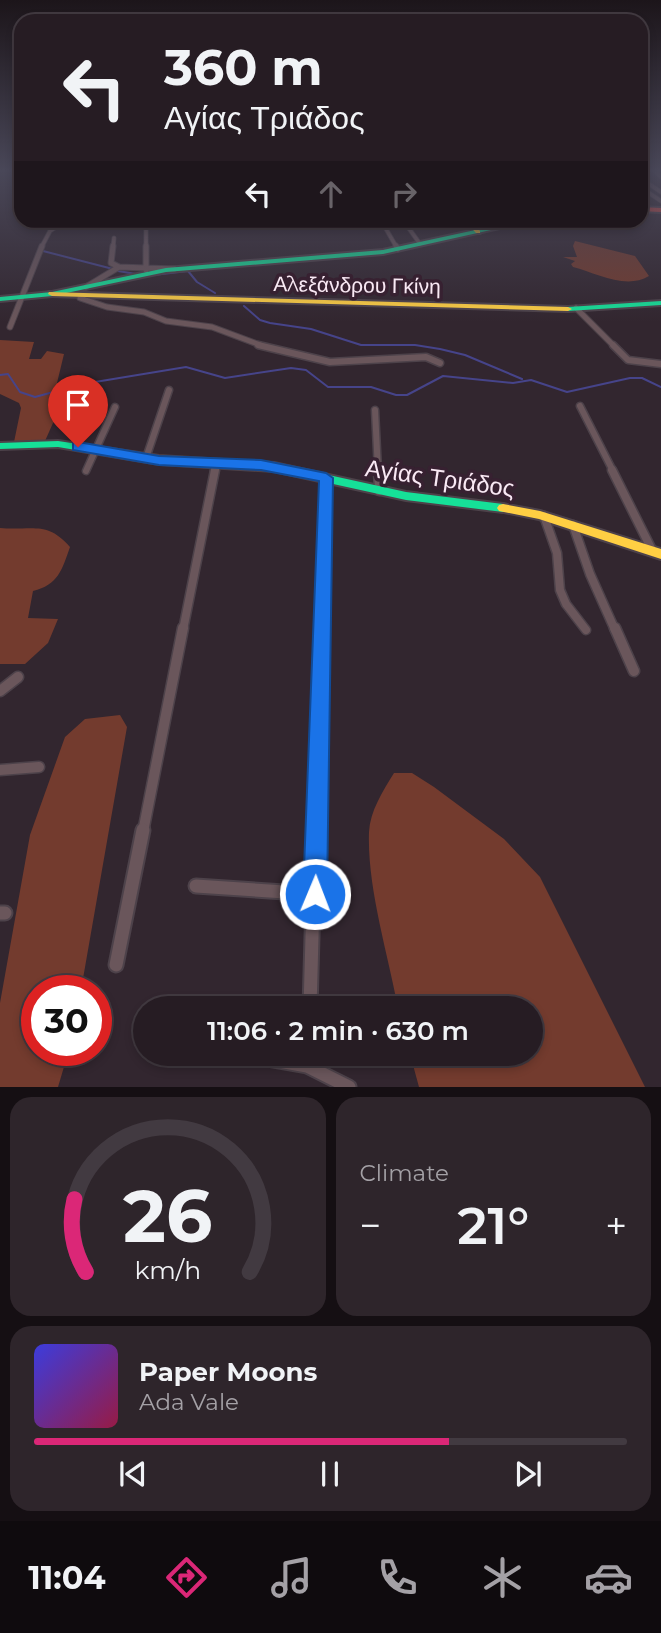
<!DOCTYPE html>
<meta charset="utf-8">
<style>
:root{--surface:#261c23;--page:#2e252b;--text:#f1f3f6;--muted:#a4a1a6;--line:#423a41;--accent:#db2777}
body{margin:0;font-family:Montserrat,sans-serif;background:var(--page);color:var(--text);height:100vh;display:flex;flex-direction:column;font-size:26px;white-space:nowrap}
*{box-sizing:border-box;margin:0}
p{font-size:23px;color:var(--muted)}
.icon{flex:none;width:38px;height:38px;fill:none;stroke:currentColor;stroke-width:2;stroke-linecap:round;stroke-linejoin:round}
.map{position:relative;height:1087px;overflow:hidden}
.sheet{display:flex;flex-direction:column;gap:10px;padding:10px;background:#150f13;flex:1}
.sheet>*{flex:none}
.guide{position:absolute;left:14px;top:14px;width:634px;height:214px;border-radius:21px;box-shadow:0 4px 10px #0003,0 0 0 2px var(--line);background:#261c23;color:var(--text);overflow:hidden}
.speed{position:absolute;left:21px;top:975px;display:flex;gap:14px;font-size:35px;font-weight:700;text-align:center}
.speed>*{display:grid;place-content:center;width:91px;height:91px;border-radius:50%;background:var(--surface);box-shadow:0 4px 10px #0003,0 0 0 2px var(--line);line-height:1}
.speed .limit{border:10px solid #d22;background:#fff;color:#111}
.pin{position:absolute;display:grid;place-items:center;width:60px;height:60px;color:#fff;margin:-72px -30px;border-radius:50% 50% 50% 0;rotate:-45deg;box-shadow:0 0 7px #0007}
.pin .icon{rotate:45deg}
.me{position:absolute;width:77px;margin:-38px;rotate:1deg;stroke-linejoin:round;filter:drop-shadow(0 0 5px #0008)}
.turn{display:flex;align-items:center;gap:24px;height:147px;padding:0 35px;font-size:32px}
.turn .icon{width:91px;height:91px;stroke-width:2.5}
.turn b{display:block;font-size:49px;line-height:60px}
.lanes{display:flex;align-items:center;height:66px;padding:0 35px;background:#0003;justify-content:center;gap:35px;direction:ltr}
.lanes .off{opacity:.35}
.big{font-size:52px;font-weight:600;line-height:1.1}
.sheet .card{flex:1;display:flex;flex-direction:column;justify-content:center;gap:10px;min-width:0;padding:0 24px;border-radius:21px;background:var(--page)}
.sheet .dial{align-items:center;gap:0}
.dial svg{height:182px;overflow:visible;fill:none;stroke:var(--line);stroke-width:7;stroke-linecap:round;text-anchor:middle}
.dial text{fill:var(--text);stroke:none}
.song{display:flex;align-items:center;gap:21px}
.cover{width:84px;height:84px;border-radius:10px;background:linear-gradient(135deg,hsl(240 70% 55%),hsl(340 70% 35%))}
.played{height:7px;border-radius:4px;background:linear-gradient(90deg,var(--accent) 70%,var(--line) 70%)}
.keys{display:flex;justify-content:space-around;direction:ltr}
.heat{display:flex;justify-content:space-between;align-items:center;font-size:38px;direction:ltr}
.sheet .tiles{flex:1;display:grid;gap:10px;grid-template-columns:1fr 1fr}
.card:last-child{grid-column:span 2}
.trip{position:absolute;left:133px;top:996px;width:410px;height:70px;border-radius:35px;background:var(--surface);box-shadow:0 4px 10px #0003,0 0 0 2px var(--line);font-weight:600;line-height:70px;text-align:center}
.menu{display:flex;height:112px;justify-content:space-around;align-items:center;background:#0f0b0e;color:var(--muted)}
.menu .icon{width:49px;height:49px}
.menu .active{color:var(--accent)}
.menu b{font-size:32px;color:var(--text)}
.map>svg:first-child{display:block}
.green{fill:#733b2e}
.lines{fill:none;stroke-linecap:round;stroke-linejoin:round}
.stream{stroke:#46448a;stroke-width:2}
.street-far5-casing{stroke:#4d424a;stroke-width:5}
.street-far4-casing{stroke:#4d424a;stroke-width:7}
.street-far3-casing{stroke:#4d424a;stroke-width:9}
.street-far2-casing{stroke:#4d424a;stroke-width:11}
.street-far1-casing{stroke:#4d424a;stroke-width:13}
.street-casing{stroke:#4d424a;stroke-width:17}
.fast-casing{stroke:#4d424a;stroke-width:4}
.slow-casing{stroke:#4d424a;stroke-width:4}
.jam-casing{stroke:#4d424a;stroke-width:4}
.street-far5{stroke:#6a565b;stroke-width:3.5}
.street-far4{stroke:#6a565b;stroke-width:5}
.street-far3{stroke:#6a565b;stroke-width:6}
.street-far2{stroke:#6a565b;stroke-width:8}
.street-far1{stroke:#6a565b;stroke-width:10}
.street{stroke:#6a565b;stroke-width:13}
.fast{fill:#16e098;fill-rule:evenodd}
.slow{fill:#ffcf43;fill-rule:evenodd}
.jam{fill:#f24e42;fill-rule:evenodd}
.route{fill:#1a73e8;stroke:#114b97;stroke-width:2}
.labels{text-anchor:middle;dominant-baseline:central;stroke-width:7;stroke-linejoin:round;paint-order:stroke}
.far-street-label{font-size:21px;fill:#f9e9f4;stroke:#372131}
.street-label{font-size:24px;fill:#f9e9f4;stroke:#372131}
</style>
<div class="map">
<svg width="661" height="1087" viewBox="0 0 661 1087">
<rect width="100%" height="100%" fill="#32262f"/>
<!-- green -->
<path class="green" d="M575,241l60,15 14,20c-23,14 -53,-3 -76,-9l-2,-3 4,-3 -12,-4h14l-4,-11z
M0,340l34,2 -5,17h12l6,-8 17,3 -7,29 12,4 -24,54 -31,1 7,-34 -2,-5 -19,-9z
M0,528c31,3 47,-8 70,19 -8,23 -12,38 -37,44l-5,27 30,1 -10,24 -23,21h-25z
M120,715l7,12 -46,263h-44v60h32l-11,37h-58v-84l30,-168 35,-98 20,-18z
M394,773h18l22,14 70,52 36,38 105,210h-226l-9,-33h120v-46h-132c-10,-54 -31,-121 -29,-176 1,-21 14,-41 25,-59z"/>
<g class="lines">
<!-- stream -->
<path class="stream" d="M43,251l70,18
M118,271l18,3
M145,276l43,-5 9,11 18,11
M244,306l16,14 10,3 41,6 50,16h54l25,4 25,6 57,24
M0,375l8,-1 12,18 15,5 48,-13 103,-17 39,11 66,-10 15,2 22,17h43l25,8h11l36,-19 70,7 18,-3 36,12 63,-14h12l19,9"/>
<!-- street-far5 casing -->
<g class="street-far5-casing">
<path id="street-far5" d="M654,170l7,7
M640,178l21,14
M640,187l21,14
M146,220v28
M403,220l17,24
M382,222l15,26
M41,248l9,-17 11,-7
M113,248l1,-10"/>
</g>
<!-- street-far4 casing -->
<g class="street-far4-casing">
<path id="street-far4" d="M113,246l-2,17 8,4
M146,246v24
M396,246l2,3
M86,287l33,-20 56,2
M80,298l27,9 37,5 22,9 46,6 51,19
M576,308l38,38
M10,327l32,-81"/>
</g>
<!-- street-far3 casing -->
<g class="street-far3-casing">
<path id="street-far3" d="M258,345l72,17 96,-5 14,6
M613,345l15,15 33,4
M580,406l33,65
M375,410l3,61
M146,458l23,-68
M86,471l29,-64
M214,471l2,-8"/>
</g>
<!-- street-far2 casing -->
<g class="street-far2-casing">
<path id="street-far2" d="M378,470l1,21
M612,470l41,82
M544,516l13,37 3,37 6,14 20,26
M573,525l17,49 25,56
M183,630l32,-160
M321,630l5,-152"/>
</g>
<!-- street-far1 casing -->
<g class="street-far1-casing">
<path id="street-far1" d="M615,628l19,43
M0,691l18,-14
M0,770l39,-3
M143,832l40,-204
M315,832l6,-204"/>
</g>
<!-- street casing -->
<g class="street-casing">
<path id="street" d="M196,886l119,8
M0,913h5
M116,965l27,-135
M310,1008l5,-178
M251,1056l56,10 42,21
M307,1066l1,-12"/>
</g>
<!-- fast casing -->
<g class="fast-casing">
<path id="fast" d="M522,220h14l-153,34 -217,18 -114,24 -52,5v-4l52,-5 114,-24 217,-18z
M661,301v4l-93,6 -4,-2 4,-2z
M58,441l101,15 115,7 132,29 97,12 6,4 -6,4 -97,-12 -132,-29 -115,-7 -101,-17 -58,2v-6z"/>
</g>
<!-- slow casing -->
<g class="slow-casing">
<path id="slow" d="M464,220h7l9,11v2h-4z
M49,292l519,15 4,2 -4,2 -516,-15 -4,-2z
M503,504l37,7 121,38v10l-122,-40 -40,-8 -2,-3 2,-3z"/>
</g>
<!-- jam casing -->
<g class="jam-casing">
<path id="jam" d="M640,207l21,1v4l-21,-1z"/>
</g>
<!-- street-far5 -->
<use href="#street-far5" class="street-far5"/>
<!-- street-far4 -->
<use href="#street-far4" class="street-far4"/>
<!-- street-far3 -->
<use href="#street-far3" class="street-far3"/>
<!-- street-far2 -->
<use href="#street-far2" class="street-far2"/>
<!-- street-far1 -->
<use href="#street-far1" class="street-far1"/>
<!-- street -->
<use href="#street" class="street"/>
<!-- fast -->
<use href="#fast" class="fast"/>
<!-- slow -->
<use href="#slow" class="slow"/>
<!-- jam -->
<use href="#jam" class="jam"/>
</g>
<!-- sky -->
<linearGradient id="sky" x2="0" y2="1"><stop stop-color="#1c151a"/><stop offset="0.53" stop-color="#494758"/><stop offset="1" stop-color="#494758" stop-opacity="0"/></linearGradient>
<rect width="661" height="322" fill="url(#sky)"/>
<!-- route -->
<path class="route" d="M78,442l81,14 102,4 65,13 7,5 -6,416 -3,9 -9,3 -8,-3 -4,-9 16,-413 -58,-11 -102,-5 -86,-15v-7z"/>
<g class="labels">
<!-- far-street labels -->
<g class="far-street-label">
<text transform="translate(357 285) rotate(1)">Αλεξάνδρου Γκίνη</text>
</g>
<!-- street labels -->
<g class="street-label">
<text transform="translate(440 478) rotate(8)">Αγίας Τριάδος</text>
</g>
</g>
</svg>
<div class="speed"><div class="limit">30</div></div>
<div class="pin" style="left:78px;top:447px;background:#d93025"><svg class="icon" aria-label="arrive" viewBox="0 0 24 24"><path d="M6 21V4h12l-3 4 3 4H6"/></svg></div>
<svg class="me" style="left:315px;top:894px" viewBox="-20 -20 40 40"><circle r="17" fill="#1a73e8" stroke="#fff" stroke-width="3"/><path d="M0-11L8 9 0 5-8 9z" fill="#fff"/></svg>
<div class="trip">11:06 · 2 min · 630 m</div>
<div class="guide">
<div class="turn"><svg class="icon" aria-label="left" viewBox="0 0 24 24"><path d="M17 20v-9H6M10 6l-5 5 5 5"/></svg><div><b>360 m</b>Αγίας Τριάδος</div></div>
<div class="lanes"><svg class="icon" aria-label="left" viewBox="0 0 24 24"><path d="M17 20v-9H6M10 6l-5 5 5 5"/></svg><svg class="icon off" aria-label="ahead" viewBox="0 0 24 24"><path d="M12 20V5M6 11l6-6 6 6"/></svg><svg class="icon off" aria-label="right" viewBox="0 0 24 24"><path d="M7 20v-9h11M14 6l5 5-5 5"/></svg></div>
</div>
</div>
<section class="sheet">
<div class="tiles">
<div class="card dial"><svg viewBox="0 0 100 80">
<path d="M14 69A42 42 0 1 1 86 69"/>
<path d="M14 69A42 42 0 0 1 9 37" stroke="#db2777"/>
<text x="50" y="56" font-size="32" font-weight="700">26</text>
<text x="50" y="72" font-size="11">km/h</text>
</svg></div>
<div class="card"><p>Climate</p>
<div class="heat"><a>−</a><b class="big">21°</b><a>+</a></div>
</div>
<div class="card">
<div class="song"><i class="cover"></i><div><b>Paper Moons</b><p>Ada Vale</p></div></div>
<div class="played"></div>
<div class="keys"><svg class="icon" aria-label="previous" viewBox="0 0 24 24"><path d="M18 5L8 12l10 7zM5 5v14"/></svg><svg class="icon" aria-label="pause" viewBox="0 0 24 24"><path d="M8 5v14M16 5v14"/></svg><svg class="icon" aria-label="next" viewBox="0 0 24 24"><path d="M6 5l10 7-10 7zM19 5v14"/></svg></div>
</div>
</div>
</section>
<nav class="menu">
<b>11:04</b>
<svg class="icon active" aria-label="directions" viewBox="0 0 24 24"><path d="M12 3l9 9-9 9-9-9zM9 14v-3h6M13 9l2 2-2 2"/></svg>
<svg class="icon" aria-label="music" viewBox="0 0 24 24"><path d="M9 18V5l10-2v13"/><circle cx="6" cy="18" r="3"/><circle cx="16" cy="16" r="3"/></svg>
<svg class="icon" aria-label="phone" viewBox="0 0 24 24"><path d="M5 4h4l2 5-3 2q2 4 5 5l2-3 5 2v4C11 20 4 13 5 4z"/></svg>
<svg class="icon" aria-label="climate" viewBox="0 0 24 24"><path d="M12 3v18M4 7l16 10M4 17L20 7"/></svg>
<svg class="icon" aria-label="car" viewBox="0 0 24 24"><path d="M5 17H2v-5l4-1 3-4h7l3 4 3 1v5h-3M9 17h6M6 11h13"/><circle cx="7" cy="17" r="2"/><circle cx="17" cy="17" r="2"/></svg>
</nav>
